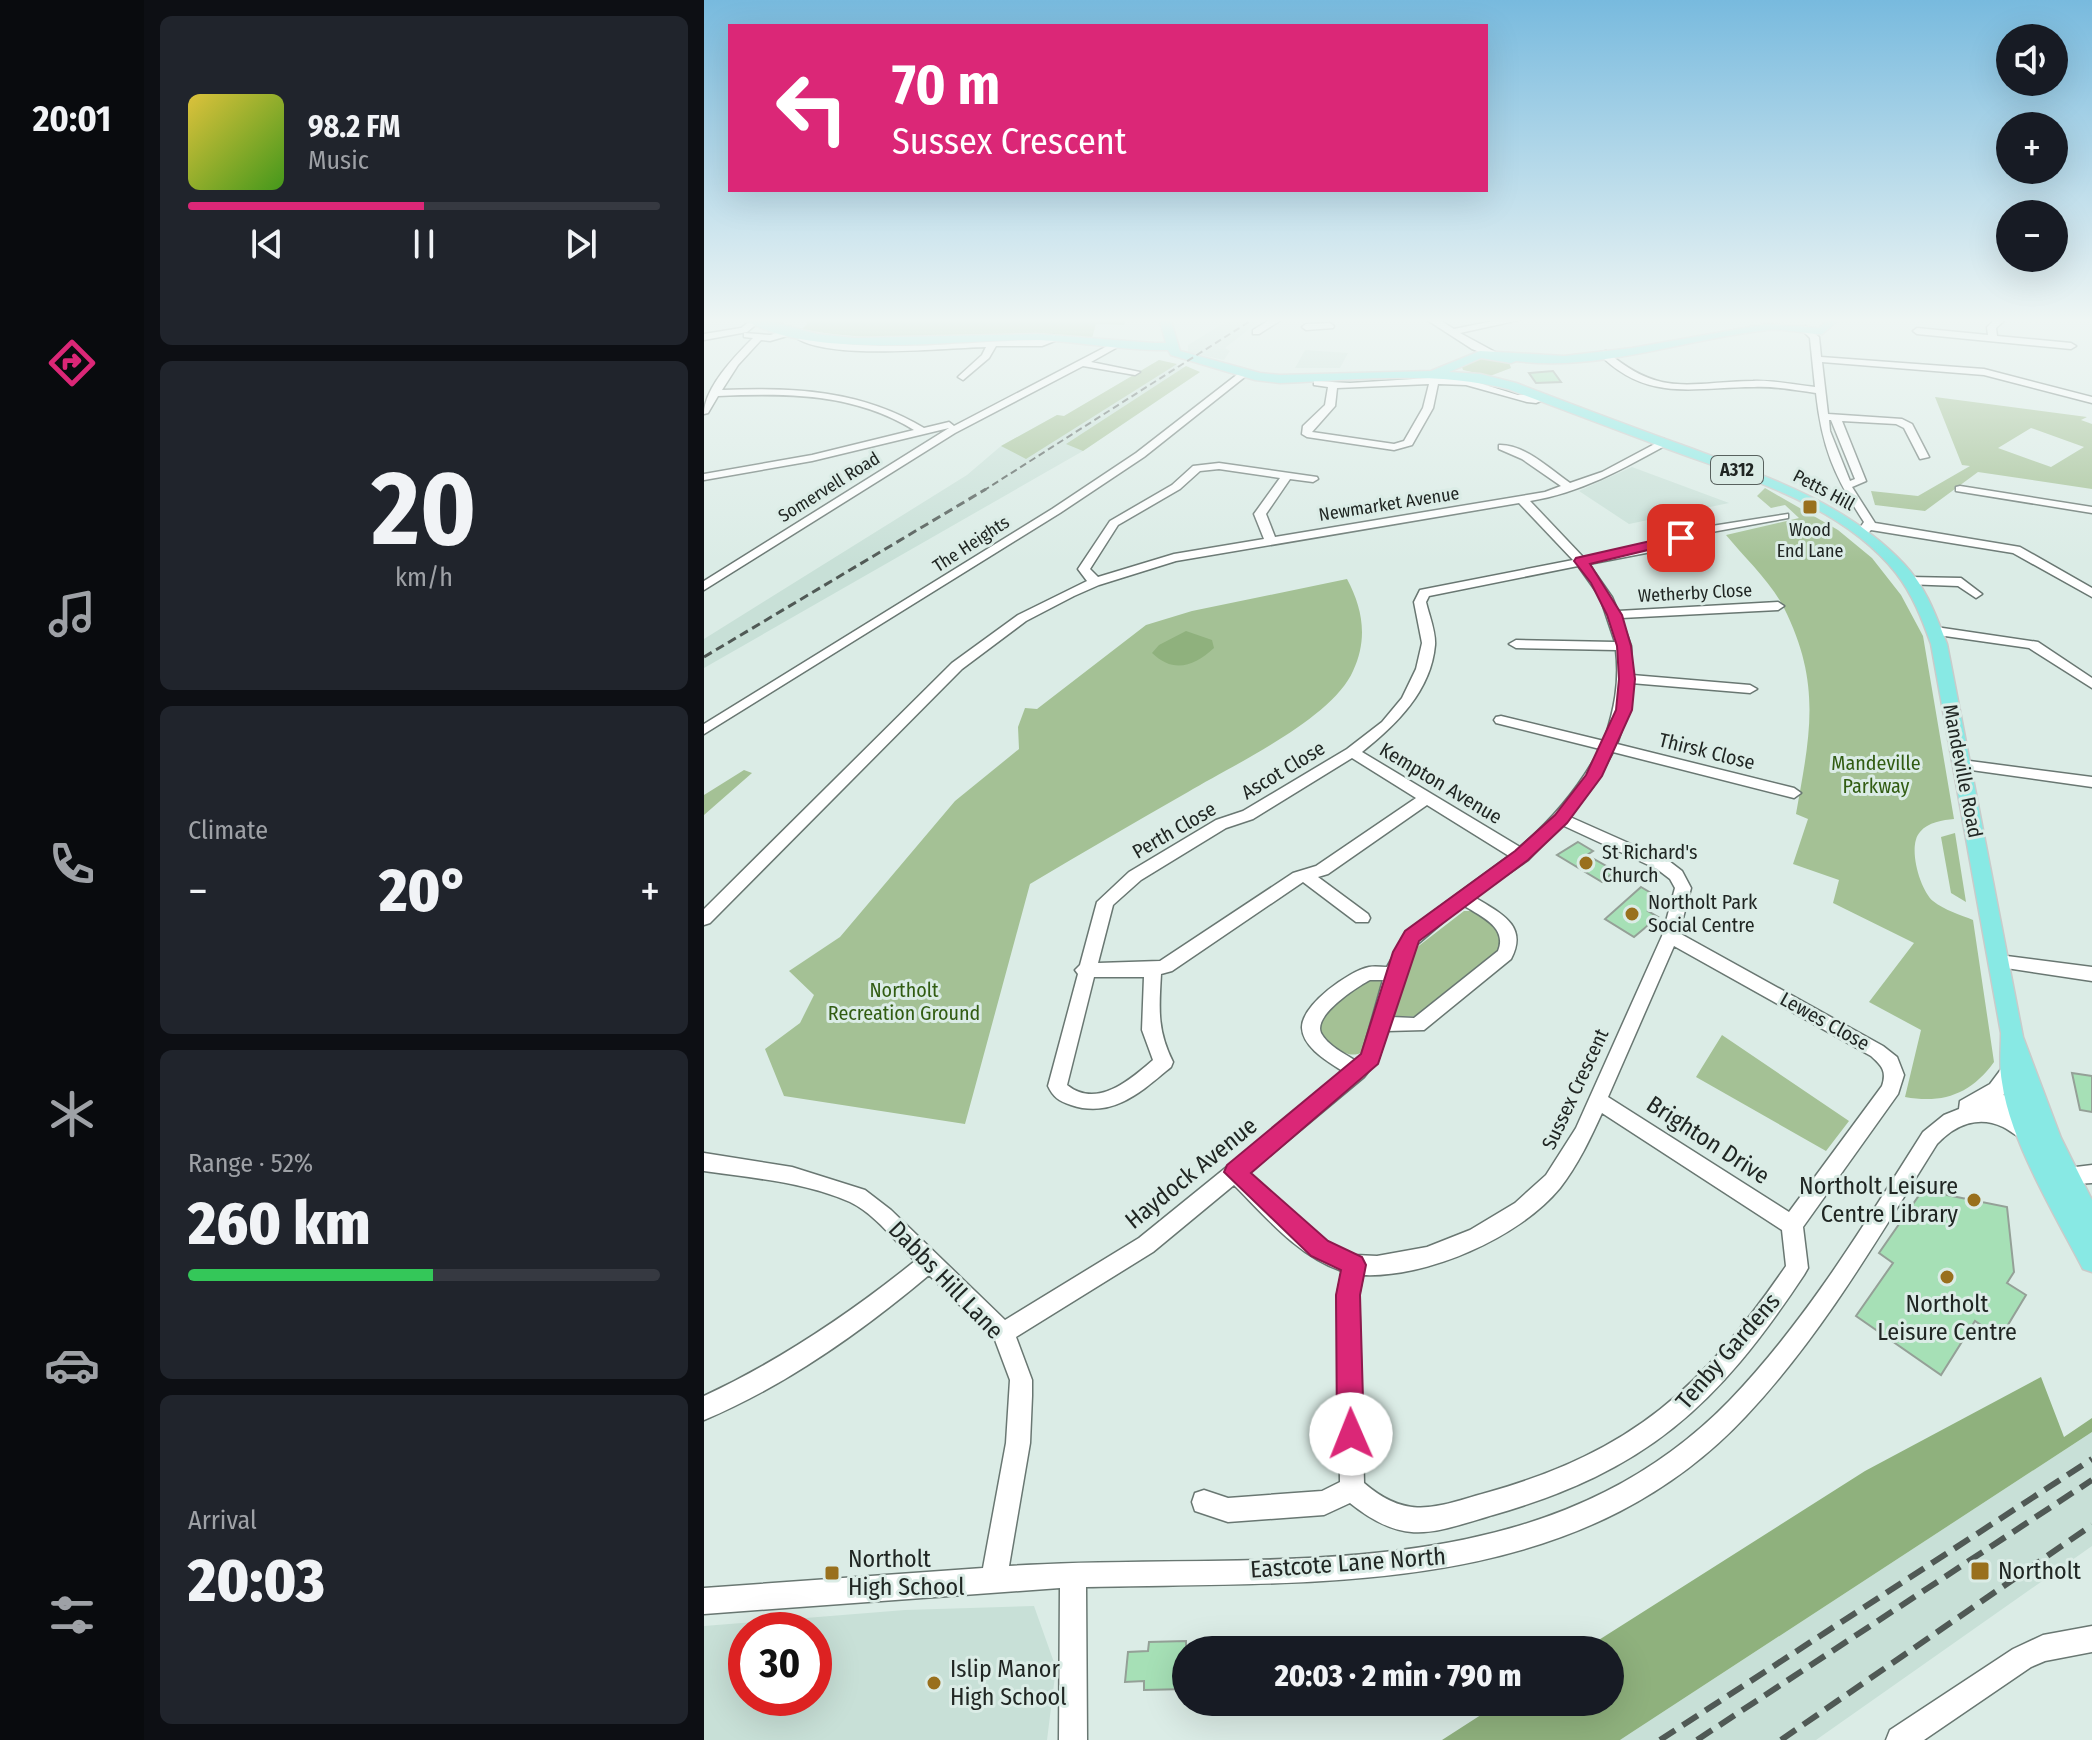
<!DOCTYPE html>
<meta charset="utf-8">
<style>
:root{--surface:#171b24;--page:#20242c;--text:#f1f3f6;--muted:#9ea1a6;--line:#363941;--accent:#db2777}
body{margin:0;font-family:"Fira Sans Condensed",sans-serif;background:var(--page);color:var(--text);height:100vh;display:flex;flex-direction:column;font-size:30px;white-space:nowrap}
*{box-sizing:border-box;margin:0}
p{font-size:26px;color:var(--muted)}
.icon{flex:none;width:44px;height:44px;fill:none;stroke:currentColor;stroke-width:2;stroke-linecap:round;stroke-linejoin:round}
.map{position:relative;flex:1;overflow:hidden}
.details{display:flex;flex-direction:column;gap:16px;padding:16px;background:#0d0f14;width:560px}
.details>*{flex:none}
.guide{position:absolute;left:24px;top:24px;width:760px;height:168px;border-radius:0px;box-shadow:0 8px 32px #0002;background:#db2777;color:#fff;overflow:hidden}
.buttons{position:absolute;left:1292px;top:24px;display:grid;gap:16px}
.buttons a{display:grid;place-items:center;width:72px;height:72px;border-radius:50%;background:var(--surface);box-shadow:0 8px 32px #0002;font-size:40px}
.speed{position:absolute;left:24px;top:1612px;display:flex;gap:16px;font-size:40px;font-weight:700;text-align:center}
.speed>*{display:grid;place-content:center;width:104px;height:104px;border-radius:50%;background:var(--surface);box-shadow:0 8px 32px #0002;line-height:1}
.speed .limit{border:12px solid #d22;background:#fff;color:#111}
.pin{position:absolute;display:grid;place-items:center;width:68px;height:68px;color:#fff;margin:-34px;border-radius:16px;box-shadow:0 4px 12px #0006}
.me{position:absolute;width:88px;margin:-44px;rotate:359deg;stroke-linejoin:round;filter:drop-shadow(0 0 6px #0008)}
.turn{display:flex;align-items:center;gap:28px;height:168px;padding:0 32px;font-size:36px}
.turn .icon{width:104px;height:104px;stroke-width:2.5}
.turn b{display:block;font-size:56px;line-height:68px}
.big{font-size:60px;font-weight:800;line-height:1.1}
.details .card{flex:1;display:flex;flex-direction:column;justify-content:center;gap:12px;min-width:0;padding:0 28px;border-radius:12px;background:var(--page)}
.details .dial{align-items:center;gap:0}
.dial b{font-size:104px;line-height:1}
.song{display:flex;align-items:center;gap:24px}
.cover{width:96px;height:96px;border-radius:12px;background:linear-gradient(135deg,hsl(50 70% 55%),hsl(100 70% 35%))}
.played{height:8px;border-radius:4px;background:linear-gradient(90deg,var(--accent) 50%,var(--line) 50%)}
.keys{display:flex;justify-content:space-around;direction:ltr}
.heat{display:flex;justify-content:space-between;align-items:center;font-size:44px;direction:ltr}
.charge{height:12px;border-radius:6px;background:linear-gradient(90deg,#34c759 52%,var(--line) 0)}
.trip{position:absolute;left:468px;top:1636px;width:452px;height:80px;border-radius:40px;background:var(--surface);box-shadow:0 8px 32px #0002;font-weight:800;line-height:80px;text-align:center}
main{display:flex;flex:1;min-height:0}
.dock{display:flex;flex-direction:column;width:144px;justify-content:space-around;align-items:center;background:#090b0e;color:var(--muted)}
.dock .icon{width:56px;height:56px}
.dock .current{color:var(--accent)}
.dock b{font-size:36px;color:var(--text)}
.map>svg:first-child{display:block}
.built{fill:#c8e0d7;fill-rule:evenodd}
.green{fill:#a4c195;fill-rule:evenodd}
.forest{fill:#8fb17d}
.building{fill:#a6e0b6;stroke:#94a097;stroke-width:2}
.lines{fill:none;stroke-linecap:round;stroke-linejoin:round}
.minor-casing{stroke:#697772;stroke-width:3}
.major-casing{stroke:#c9cbca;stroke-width:3}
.minor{fill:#fff;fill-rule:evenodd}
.major{fill:#88e9e4;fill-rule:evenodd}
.rail-far2{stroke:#505955;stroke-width:2;stroke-dasharray:7 4;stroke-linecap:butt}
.rail-far1{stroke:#505955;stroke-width:3;stroke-dasharray:9 5;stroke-linecap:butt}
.rail{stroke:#505955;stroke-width:6;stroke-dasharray:18 9;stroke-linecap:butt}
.route{fill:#db2777;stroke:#8e194d;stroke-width:2}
.poi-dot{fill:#99701d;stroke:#dbece6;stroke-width:3}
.labels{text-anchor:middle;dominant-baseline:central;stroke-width:6;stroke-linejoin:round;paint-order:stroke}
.shield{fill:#dbece6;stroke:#58615e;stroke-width:2}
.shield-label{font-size:18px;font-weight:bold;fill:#202623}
.far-street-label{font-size:18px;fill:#202623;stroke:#dbece6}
.far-poi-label{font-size:18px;fill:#202623;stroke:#dbece6}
.street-label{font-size:20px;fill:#202623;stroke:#dbece6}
.park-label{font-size:20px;fill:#315c12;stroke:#dbece6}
.poi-label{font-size:20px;fill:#202623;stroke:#dbece6;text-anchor:start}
.near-street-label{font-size:24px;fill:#202623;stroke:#dbece6}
.near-poi-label{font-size:24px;fill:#202623;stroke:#dbece6;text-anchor:start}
</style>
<main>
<nav class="dock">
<b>20:01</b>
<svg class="icon current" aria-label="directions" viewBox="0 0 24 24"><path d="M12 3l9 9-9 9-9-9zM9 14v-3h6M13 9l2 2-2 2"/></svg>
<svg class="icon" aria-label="music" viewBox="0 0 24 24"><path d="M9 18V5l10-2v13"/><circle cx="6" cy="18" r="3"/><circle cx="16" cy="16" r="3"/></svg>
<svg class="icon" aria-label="phone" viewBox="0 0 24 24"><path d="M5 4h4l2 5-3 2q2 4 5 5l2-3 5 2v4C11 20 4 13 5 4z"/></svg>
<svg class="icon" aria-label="climate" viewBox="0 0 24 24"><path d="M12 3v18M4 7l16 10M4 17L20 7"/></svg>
<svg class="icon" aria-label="car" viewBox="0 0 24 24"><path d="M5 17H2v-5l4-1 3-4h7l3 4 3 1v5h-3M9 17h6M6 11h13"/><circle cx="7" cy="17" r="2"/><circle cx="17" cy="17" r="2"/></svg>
<svg class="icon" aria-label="filters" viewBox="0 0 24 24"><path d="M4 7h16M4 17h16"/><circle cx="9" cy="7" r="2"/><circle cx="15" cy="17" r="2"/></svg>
</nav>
<section class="details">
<div class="card">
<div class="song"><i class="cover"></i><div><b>98.2 FM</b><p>Music</p></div></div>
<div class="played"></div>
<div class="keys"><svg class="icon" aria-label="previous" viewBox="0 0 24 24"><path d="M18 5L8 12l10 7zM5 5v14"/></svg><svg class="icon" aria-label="pause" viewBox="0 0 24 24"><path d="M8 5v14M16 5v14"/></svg><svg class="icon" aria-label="next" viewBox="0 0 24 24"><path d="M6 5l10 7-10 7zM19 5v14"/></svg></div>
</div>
<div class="card dial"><b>20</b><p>km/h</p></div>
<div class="card"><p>Climate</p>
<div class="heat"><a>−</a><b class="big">20°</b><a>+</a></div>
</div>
<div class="card"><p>Range · 52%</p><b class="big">260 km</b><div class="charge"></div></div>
<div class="card"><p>Arrival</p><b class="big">20:03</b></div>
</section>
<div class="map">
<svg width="1388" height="1740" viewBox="0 0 1388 1740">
<rect width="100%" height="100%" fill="#dbece6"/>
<!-- built -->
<path class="built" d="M528,318h31l-38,30 5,3 -6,9 -36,-8v-7z
M601,350l43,3 -8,15h-45z
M455,360l41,12 -117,79 -379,217v-29l263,-164 34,-29 56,-31 7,1z
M928,467l97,36 -100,21 -50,-33z
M1388,1432v114l-276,194h-196z
M330,1606l22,62 -9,72h-343v-114l201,-16zM110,1630v68h-68v-68z"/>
<!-- green -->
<path class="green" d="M100,318l322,1 -2,6 -28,-1 -4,14c-96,-13 -194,11 -290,-9l5,-5z
M772,357l33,5 2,6 -21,8 -27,-6 -2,-6z
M455,360l18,4 -151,95 -25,-13 56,-31 7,1z
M482,366l14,6 -117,79 -17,-7z
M1231,397l152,20 -6,3 11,4v65l-114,-17 -53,39 -50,-6 -4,-14 47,5 52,-30 -8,-1zM1327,428l53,19 -33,20 -53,-19z
M1061,488l73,42 34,28 29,37 22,41 31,183c-11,1 -26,3 -34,13 -13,14 0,58 13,69 11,9 28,14 40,19l21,142c-23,32 -51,42 -89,35l16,-67 -52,-28 45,-59 -81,-40 6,-23 -46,-16 15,-45 -12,-5c14,-79 26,-130 -12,-206 -13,-26 -40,-51 -58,-73l73,-17 -14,-13 -14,3 -14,-12z
M643,579c16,30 21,60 6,92 -21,48 -120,94 -165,121 -53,30 -106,61 -158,92l-65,240 -181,-28 -19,-47 35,-26 14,-28 -25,-24 51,-34 115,-136 64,-52 -1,-22 7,-19 12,1 109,-84 46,-14z
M40,770l8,3 -48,42v-20z
M1251,833l11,69 -15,-9 -10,-56z
M760,911h11l26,18v22l-82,66 -42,-2 -14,37c-18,9 -30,-8 -43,-19l1,-21 44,-34 39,5 12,-35z
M1018,1035l127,86 -23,30 -130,-74z"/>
<!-- forest -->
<path class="forest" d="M482,631l26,9 2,8c-20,18 -40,26 -62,5l7,-8z
M1337,1377l23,60 28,-19v14l-472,308h-178l59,-38h109v-52h-27l282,-179z"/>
<!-- building -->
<path class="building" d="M849,371l8,11 -25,1 -7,-10z
M874,842l15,9 -6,4 28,16 -13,11 -45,-27z
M937,887l20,12 -13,12 10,6 -24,20 -29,-18z
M1368,1073l20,3v36l-12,-2z
M1225,1181l18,14 60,12 7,65 -7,11 19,12 -26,43 -25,-17 -34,54 -85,-59 37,-53 -14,-10z
M482,1641v48l-42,1v-9l-19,1 3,-30 20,-1 1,-9z"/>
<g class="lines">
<!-- minor casing -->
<g class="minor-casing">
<path id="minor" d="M569,318h11l-25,16h-6v-4z
M720,318h12l18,11 54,-11h20l-68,15 35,19v4l-3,1 -20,-8z
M1293,318h10l-11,10 1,8 74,7 5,3 -5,3 -154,-15 -4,-3 4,-3 71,7 -1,-8z
M48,320l7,2 -12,10 -43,8v-6l37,-6z
M626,323l4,3 -1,2 -27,2 -4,-3 4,-3z
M1101,326l14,11 2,20 163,12 108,28v6l-108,-28 -162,-13 6,52 74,5 10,5 17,33 -9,2 -16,-31 -8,-4 -54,-3 24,60 -14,6 23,36 145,24 72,41v9l-79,-44 -142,-23 -4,4h-8l-2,-2 7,-10c-30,-46 -42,-75 -48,-129 -21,-3 -41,-7 -62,-6 -61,0 -107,16 -156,-34l8,-2c55,47 82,31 147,30 21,-1 41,4 62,6l-5,-49 -9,-9zM1125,420h2l24,59 -5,2 -20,-50z
M87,329l4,3 -1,2 -24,7 -9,-1 -23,25 -16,25c72,-3 139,0 202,38l25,-6 5,4 161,-84 8,2 -32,18 49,10 -5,3 -52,-9 -128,67 -251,157v-9l245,-153 -137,33 -108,19v-6l108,-19 102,-25c-60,-37 -127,-37 -196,-34l-10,17 -4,1c0,-26 31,-58 49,-76l-9,-1v-4l26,2z
M350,335l5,3 -2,2 -15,6h-46l-7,12 -26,22 -5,-3 2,-2 22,-20 4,-8c-43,1 -153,13 -188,-8l5,-3c68,20 166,4 238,4z
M539,370l8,2 -107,85 -84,56 -356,221v-10l348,-215 84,-56z
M725,378l37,1 52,16h25l5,3 -12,5 -9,-1 -61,-17 -28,-1 -5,24 -21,37 -18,5 -87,-13 -5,-3 1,-8 22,-21 3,-18 -14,-2v-4l36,2zM725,384l-6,24 -19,33 -10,3 -82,-12 23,-26 2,-18z
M960,439l5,3 -1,2c-45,25 -88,49 -138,57l54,57 55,-11 60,-19 89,-14v4l-87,16 -55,19 -57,11 23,33 6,14 160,-9 6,4 -6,4 -157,8 10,28 1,29 118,10 7,4 -7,4 -119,-10 -2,26 -12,35 177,44 7,5 -7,5 -181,-46 -16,29 -27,36 99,44 13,10 9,17 -12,45 204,113 14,11 7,18 -6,19 -95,133 5,41 -4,7c-87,131 -157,196 -311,240 -61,18 -88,32 -143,-12l-26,12 -96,7 -33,-11 -3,-9 3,-9 9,-3 24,8 94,-7 18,-9 -3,-187 5,-24c-44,-15 -76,-54 -108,-86l-81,67 -137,85 16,43v16l-2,47 -21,123c248,-16 528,32 720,-165 77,-80 135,-176 194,-269l21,-17 15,-6 1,-8 30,-17 15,-20 7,-3 7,3 2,5 -18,26 28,7 3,6 -3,6 -7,2 -13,-3 22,13 3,6 -3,6 -7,2c-9,-3 -15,-9 -23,-13 -25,-12 -48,-2 -66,17 -59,94 -115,191 -191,272 -173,185 -429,165 -660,171l1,153h-28l1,-152 -356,26v-26l279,-20 23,-125 4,-63 -15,-40 -66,-65c-68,57 -142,110 -225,145v-24c77,-36 145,-82 211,-135 -19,-19 -40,-47 -65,-59 -45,-20 -98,-24 -146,-31v-18l88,14 73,23 26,20 114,110 134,-82 205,-166c-15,-10 -41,-24 -42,-44 -1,-23 47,-57 67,-61 6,-1 12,0 18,0l20,-36 102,-75 -82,-51 -99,69 -10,3 50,37 2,4 -2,4h-12l-53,-40 -131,89 -11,3c-2,35 -4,56 12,88l-2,5c-30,25 -59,52 -100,38 -12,-4 -18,-8 -23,-19l30,-112 -3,-4 5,-5 17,-63 32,-30 87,-52 27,-9 104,-62 35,-27 20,-24 14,-29 6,-26 -8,-41 6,-12 153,-30 -54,-57 -343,58 -77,24 -25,11 -48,25 -64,48 -252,254 -6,2v-16l248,-246 66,-48 69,-34 -9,-12 32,-48 62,-36 21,-19 26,-3 98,14 1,2 -5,3 -23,-3 -24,35 9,23 270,-45 16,-6 -39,-27 -23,-10v-4c25,-1 51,24 71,38l32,-11zM515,469l61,9 -26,36 10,25 -90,15 -76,23 -8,-8 28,-44 62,-36 20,-18zM874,566l22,31 15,45 -99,-2 -7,4 7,4 100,2c4,33 -2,60 -12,91l-103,-25 -5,1 -2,3 2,3 104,26c-21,39 -47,70 -80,98l-158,-95c34,-27 69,-61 73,-107 1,-13 -6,-30 -9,-43l3,-6zM648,758l64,40 -100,68 -23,7 -133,88 -62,2 15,-58 28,-25 85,-52 27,-9zM858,825l95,44 13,10 5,9 -13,48 -86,192 -30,47 -31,28 -45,27 -43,17 -50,9 -22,-1 -25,-10 -16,-11 -65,-61 115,-96 15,-19 8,-27 37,-1 87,-71c18,-34 -11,-46 -37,-62l54,-37zM759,905c17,11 45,22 35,46l-84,67 -23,-1 14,-49 9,-21zM970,946l197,110c11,10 16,15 11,30l-93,126 -181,-115zM390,977h50l-2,53 11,30c-23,20 -56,49 -86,25zM666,980h13l-21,74 -6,7c-11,-7 -29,-16 -35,-28 -8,-18 36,-46 49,-53zM898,1113l180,117 4,36c-84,122 -153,185 -297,226 -51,14 -80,30 -125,-9l-5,-188 4,-20c63,3 156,-37 197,-87 18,-23 30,-49 42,-75z
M1256,486l132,21v6l-136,-22v-4z
M1205,577l52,1 21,16 -6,4 -18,-12 -53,-2v-6z
M1232,627l102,15 54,36v10l-63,-40 -98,-14v-6z
M1258,760l130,17v10l-135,-19 -2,-3z
M1295,955l93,12v14l-99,-15 -3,-5 3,-5z
M1388,1165v18l-34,2 -7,-3 -3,-6 3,-6z
M1388,1626v26l-47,9 -14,6 -107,73h-38l4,-10 123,-81 30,-14z"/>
</g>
<!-- major casing -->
<g class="major-casing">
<path id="major" d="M38,318h17l58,16 37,4 183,-4 117,9h12l-7,-25h11l10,33 80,22 20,2 151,-4 49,-20 84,5 68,-8 135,-24 52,4 10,-10h12l-19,16c-18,0 -37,-6 -55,-4 -84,9 -166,42 -251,31l-5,2 -30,-5 -32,14 31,2 36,9c55,21 110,42 166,62 78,29 163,56 222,119 22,23 32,52 43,80l76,393 38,101 31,62v72l-9,-3c-28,-54 -73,-128 -81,-187 -3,-16 -1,-33 -1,-49l-70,-389c-9,-25 -18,-49 -35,-71 -54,-68 -150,-95 -228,-124 -54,-20 -107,-40 -160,-60 -74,-19 -152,-9 -228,-6l-25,-3 -84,-25 -3,-5c-43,1 -86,-8 -129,-10 -81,-2 -228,23 -297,-22z"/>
</g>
<!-- minor -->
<use href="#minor" class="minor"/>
<!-- major -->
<use href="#major" class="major"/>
<!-- rail-far2 -->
<path class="rail-far2" d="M279,491l272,-173"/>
<!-- rail-far1 -->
<path class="rail-far1" d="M0,657l282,-168"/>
<!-- rail -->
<path class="rail" d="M956,1740l432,-281
M993,1740l395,-260
M1077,1740l311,-215"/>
</g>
<!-- sky -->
<linearGradient id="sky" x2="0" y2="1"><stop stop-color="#78bade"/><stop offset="0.57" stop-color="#eff6f4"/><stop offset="1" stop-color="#eff6f4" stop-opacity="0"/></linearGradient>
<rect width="1388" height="562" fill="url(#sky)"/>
<!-- route -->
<path class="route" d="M977,534l6,4 -2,3 -95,23 32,51 9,31 4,33 -3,31 -30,66 -35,47 -39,37 -109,81 -41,123 -127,109 77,68 34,16 4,8 -6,30 4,139 -4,9 -9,4 -10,-4 -4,-9 -1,-139 5,-25 -30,-14 -87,-84 3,-7 134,-111 32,-102 12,-21 110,-80 40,-36 31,-40 30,-65 3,-31 -2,-33 -10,-31 -16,-32 -17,-22 2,-3z"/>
<!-- markers -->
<g class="poi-dot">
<rect x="1098" y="499" width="16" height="16" rx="4"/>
<circle cx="882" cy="863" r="8"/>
<circle cx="928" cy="914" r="8"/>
<circle cx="1270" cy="1200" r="8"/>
<circle cx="1243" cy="1277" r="8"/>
<rect x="1266" y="1561" width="20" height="20" rx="4"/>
<rect x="120" y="1565" width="16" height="16" rx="4"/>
<circle cx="230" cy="1683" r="8"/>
</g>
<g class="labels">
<!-- shield labels -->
<rect class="shield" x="1007" y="456" width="52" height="28" rx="6"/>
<g class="shield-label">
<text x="1033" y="470">A312</text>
</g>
<!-- far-street labels -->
<g class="far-street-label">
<text transform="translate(125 487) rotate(-32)">Somervell Road</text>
<text transform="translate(1120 490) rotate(28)">Petts Hill</text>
<text transform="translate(685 504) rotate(-9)">Newmarket Avenue</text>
<text transform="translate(267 544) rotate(-33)">The Heights</text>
<text transform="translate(991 593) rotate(-3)">Wetherby Close</text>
</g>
<!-- far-poi labels -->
<g class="far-poi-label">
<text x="1106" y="530">Wood<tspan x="1106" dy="21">End Lane</tspan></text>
</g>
<!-- street labels -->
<g class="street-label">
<text transform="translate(1003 751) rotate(14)">Thirsk Close</text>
<text transform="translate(579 770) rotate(-31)">Ascot Close</text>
<text transform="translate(1259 771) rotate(79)">Mandeville Road</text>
<text transform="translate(737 783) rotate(31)">Kempton Avenue</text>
<text transform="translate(470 830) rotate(-30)">Perth Close</text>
<text transform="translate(1121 1021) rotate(29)">Lewes Close</text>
<text transform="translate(871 1089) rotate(-65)">Sussex Crescent</text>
</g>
<!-- park labels -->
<g class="park-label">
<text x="1172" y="763">Mandeville<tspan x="1172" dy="23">Parkway</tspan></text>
<text x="200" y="990">Northolt<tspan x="200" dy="23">Recreation Ground</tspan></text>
</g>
<!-- poi labels -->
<g class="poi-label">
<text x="898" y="852">St Richard's<tspan x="898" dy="23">Church</tspan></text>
<text x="944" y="902">Northolt Park<tspan x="944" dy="23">Social Centre</tspan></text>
</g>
<!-- near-street labels -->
<g class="near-street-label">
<text transform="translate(1004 1140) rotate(33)">Brighton Drive</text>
<text transform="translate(487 1173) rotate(-39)">Haydock Avenue</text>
<text transform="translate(242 1280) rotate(46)">Dabbs Hill Lane</text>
<text transform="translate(1024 1351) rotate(-49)">Tenby Gardens</text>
<text transform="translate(644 1563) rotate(-4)">Eastcote Lane North</text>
</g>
<!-- near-poi labels -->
<g class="near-poi-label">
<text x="1254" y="1186" text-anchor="end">Northolt Leisure<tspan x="1254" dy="28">Centre Library</tspan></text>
<text x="1243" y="1304" text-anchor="middle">Northolt<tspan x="1243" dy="28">Leisure Centre</tspan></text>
<text x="144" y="1559">Northolt<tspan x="144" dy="28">High School</tspan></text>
<text x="1294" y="1571">Northolt</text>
<text x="246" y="1669">Islip Manor<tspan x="246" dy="28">High School</tspan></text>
</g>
</g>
</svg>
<div class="buttons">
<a><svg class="icon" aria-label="sound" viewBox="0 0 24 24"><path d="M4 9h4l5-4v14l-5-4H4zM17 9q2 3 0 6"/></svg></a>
<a>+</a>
<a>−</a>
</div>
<div class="speed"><div class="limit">30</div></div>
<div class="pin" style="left:977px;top:538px;background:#d93025"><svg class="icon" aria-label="arrive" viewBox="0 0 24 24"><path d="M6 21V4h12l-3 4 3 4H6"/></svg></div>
<svg class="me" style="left:647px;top:1434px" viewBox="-20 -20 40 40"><circle r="19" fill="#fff"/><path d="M0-13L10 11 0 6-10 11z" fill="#db2777"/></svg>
<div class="trip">20:03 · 2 min · 790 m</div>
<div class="guide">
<div class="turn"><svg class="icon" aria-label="left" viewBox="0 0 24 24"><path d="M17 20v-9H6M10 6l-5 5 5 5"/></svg><div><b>70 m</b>Sussex Crescent</div></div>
</div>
</div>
</main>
